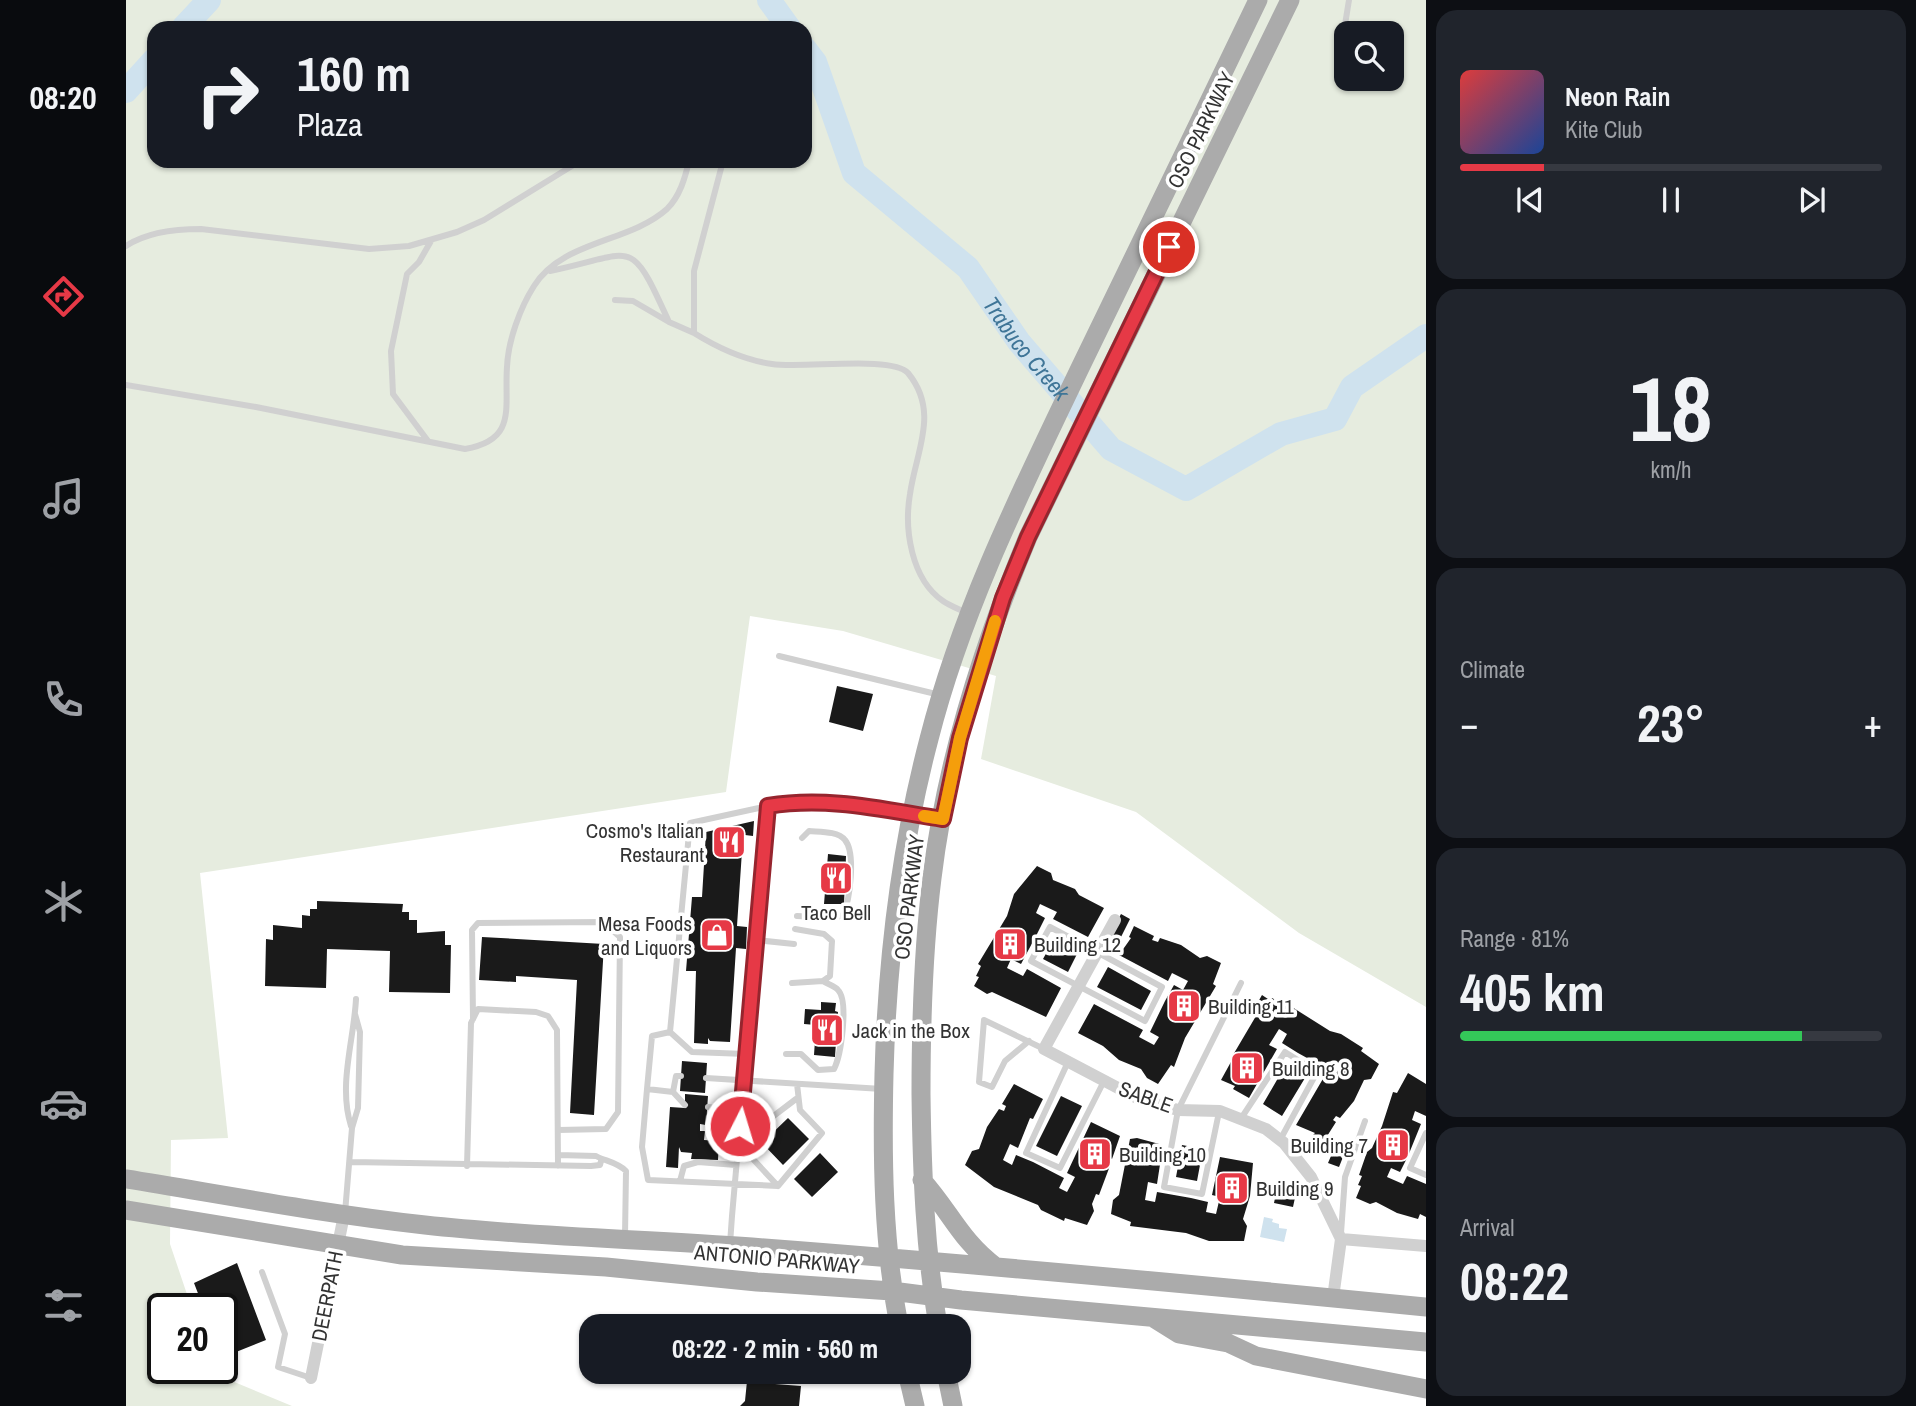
<!DOCTYPE html>
<meta charset="utf-8">
<style>
:root{--surface:#171b24;--page:#20242c;--text:#f1f3f6;--muted:#9ea1a6;--line:#363941;--accent:#e63946}
body{margin:0;font-family:"Archivo Narrow",sans-serif;background:var(--page);color:var(--text);height:100vh;display:flex;flex-direction:column;font-size:26px;white-space:nowrap}
*{box-sizing:border-box;margin:0}
p{font-size:23px;color:var(--muted)}
.icon{flex:none;width:38px;height:38px;fill:none;stroke:currentColor;stroke-width:2;stroke-linecap:round;stroke-linejoin:round}
.map{position:relative;flex:1;overflow:hidden}
.sheet{display:flex;flex-direction:column;gap:10px;padding:10px;background:#0d0f14;width:490px}
.sheet>*{flex:none}
.banner{position:absolute;left:21px;top:21px;width:665px;height:147px;border-radius:21px;box-shadow:0 2px 5px #0004;background:#171b24;color:var(--text);overflow:hidden}
.buttons{position:absolute;left:1208px;top:21px;display:grid;gap:14px}
.buttons a{display:grid;place-items:center;width:70px;height:70px;border-radius:14px;background:var(--surface);box-shadow:0 2px 5px #0004;font-size:35px}
.speed{position:absolute;left:21px;top:1293px;display:flex;gap:14px;font-size:35px;font-weight:700;text-align:center}
.speed>*{display:grid;place-content:center;width:91px;height:91px;border-radius:50%;background:var(--surface);box-shadow:0 2px 5px #0004;line-height:1}
.speed .limit{border:4px solid #111;border-radius:10px;background:#fff;color:#111}
.pin{position:absolute;display:grid;place-items:center;width:60px;height:60px;color:#fff;margin:-30px;border:4px solid #fff;border-radius:50%;box-shadow:0 2px 7px #0007}
.me{position:absolute;width:77px;margin:-38px;rotate:5deg;stroke-linejoin:round;filter:drop-shadow(0 0 5px #0008)}
.turn{display:flex;align-items:center;gap:24px;height:147px;padding:0 35px;font-size:32px}
.turn .icon{width:91px;height:91px;stroke-width:2.5}
.turn b{display:block;font-size:49px;line-height:60px}
.big{font-size:52px;font-weight:800;line-height:1.1}
.sheet .tile{flex:1;display:flex;flex-direction:column;justify-content:center;gap:10px;min-width:0;padding:0 24px;border-radius:21px;background:var(--page)}
.sheet .dial{align-items:center;gap:0}
.dial b{font-size:91px;line-height:1}
.song{display:flex;align-items:center;gap:21px}
.cover{width:84px;height:84px;border-radius:10px;background:linear-gradient(135deg,hsl(0 70% 55%),hsl(220 70% 35%))}
.played{height:7px;border-radius:4px;background:linear-gradient(90deg,var(--accent) 20%,var(--line) 20%)}
.keys{display:flex;justify-content:space-around;direction:ltr}
.heat{display:flex;justify-content:space-between;align-items:center;font-size:38px;direction:ltr}
.charge{height:10px;border-radius:5px;background:linear-gradient(90deg,#34c759 81%,var(--line) 0)}
.trip{position:absolute;left:453px;top:1314px;width:392px;height:70px;border-radius:21px;background:var(--surface);box-shadow:0 2px 5px #0004;font-weight:800;line-height:70px;text-align:center}
main{display:flex;flex:1;min-height:0}
.tabs{display:flex;flex-direction:column;width:126px;justify-content:space-around;align-items:center;background:#090b0e;color:var(--muted)}
.tabs .icon{width:49px;height:49px}
.tabs .on{color:var(--accent)}
.tabs b{font-size:32px;color:var(--text)}
.map>svg:first-child{display:block}
.green{fill:#e6ecdf;fill-rule:evenodd}
.water{fill:#cfe2ee}
.lines{fill:none;stroke-linecap:round;stroke-linejoin:round}
.river{stroke:#cfe2ee;stroke-width:24}
.building{fill:#1a1a1a}
.lane{stroke:#d0d0d0;stroke-width:6}
.street{stroke:#d0d0d0;stroke-width:12}
.primary{stroke:#ababab;stroke-width:19}
.route-casing{stroke:#96252e;stroke-width:18}
.route{stroke:#e63946;stroke-width:12}
.slow{stroke:#f59e0b;stroke-width:12}
.labels{text-anchor:middle;dominant-baseline:central;stroke-width:7;stroke-linejoin:round;paint-order:stroke}
.street-label{font-size:21px;fill:#333;stroke:#fff}
.poi-label{font-size:21px;fill:#333;stroke:#fff;text-anchor:start}
.water-label{font-size:23px;font-style:italic;fill:#3f7597;stroke:#fff}
</style>
<main>
<nav class="tabs">
<b>08:20</b>
<svg class="icon on" aria-label="directions" viewBox="0 0 24 24"><path d="M12 3l9 9-9 9-9-9zM9 14v-3h6M13 9l2 2-2 2"/></svg>
<svg class="icon" aria-label="music" viewBox="0 0 24 24"><path d="M9 18V5l10-2v13"/><circle cx="6" cy="18" r="3"/><circle cx="16" cy="16" r="3"/></svg>
<svg class="icon" aria-label="phone" viewBox="0 0 24 24"><path d="M5 4h4l2 5-3 2q2 4 5 5l2-3 5 2v4C11 20 4 13 5 4z"/></svg>
<svg class="icon" aria-label="climate" viewBox="0 0 24 24"><path d="M12 3v18M4 7l16 10M4 17L20 7"/></svg>
<svg class="icon" aria-label="car" viewBox="0 0 24 24"><path d="M5 17H2v-5l4-1 3-4h7l3 4 3 1v5h-3M9 17h6M6 11h13"/><circle cx="7" cy="17" r="2"/><circle cx="17" cy="17" r="2"/></svg>
<svg class="icon" aria-label="filters" viewBox="0 0 24 24"><path d="M4 7h16M4 17h16"/><circle cx="9" cy="7" r="2"/><circle cx="15" cy="17" r="2"/></svg>
</nav>
<div class="map">
<svg width="1300" height="1406" viewBox="0 0 1300 1406">
<rect width="100%" height="100%" fill="#fff"/>
<!-- green -->
<path class="green" d="M0,0h1300v1007l-127,-74 -163,-121 -155,-53 15,-83 -153,-45 -93,-15 -24,176 -526,81 28,265 -57,2 -1,104 22,65h-29v59l50,1 2,5 77,32h-166zM28,28h651v133h-651zM1220,33h45v46h-45z"/>
<!-- water -->
<path class="water" d="M1138,1217l9,2 -1,3 7,2v4l8,1 -3,13 -24,-5z"/>
<g class="lines">
<!-- river -->
<g class="river">
<path d="M643,0l20,28"/>
<path d="M57,28l26,-28"/>
<path id="s1" d="M679,49l10,13 39,111 114,95 51,74 92,107 75,40 95,-55 54,-15 17,-32 74,-51"/>
<path d="M0,91l28,-31"/>
</g>
</g>
<!-- building -->
<path class="building" d="M711,686l36,8 -10,37 -34,-9z
M628,821l-1,15 -8,-1 -3,16 -5,75 10,1 -1,22 -10,-1 -6,94 -20,-1 -2,-3v6l-14,-1 2,-72h-10l6,-74h10l4,-65z
M702,854l18,2 -2,48h-20z
M911,866l14,7 2,7 22,9 4,6 25,13 -16,29 -35,-18 4,-7 -17,-8 -4,9 9,5 -8,16 -16,30 -10,-5 -4,9 16,8 4,-7 34,19 -15,29 -54,-25 -5,2 -13,-8 5,-9 -3,-1 5,-10 -3,-2 29,-48 7,-22z
M191,901l86,3 -1,8h7v8h8v13l28,-2v14h6l-1,48 -61,-1 1,-41 -63,-2 -1,39 -61,-2 1,-47 7,1v-15l29,3v-13l8,1v-7h7z
M995,914l9,5 -10,20 -10,-5z
M1008,926l20,10 -2,4 6,2 2,-4 21,7 19,13 7,-2 14,7 -8,21 3,2 -31,52 -11,29 -3,-2 -13,19 -11,-6 -6,-9 -22,-9 -16,-14 -25,-13 16,-29 49,26 -4,7 15,8 5,-8 -9,-5 15,-31 9,-16 9,5 5,-9 -16,-8 -4,8 -49,-26 12,-17 -2,-1z
M356,937l122,7 -10,171 -24,-2 7,-133 -61,-4v6l-37,-2z
M928,939l24,13 -10,20 -25,-13z
M982,967l43,24 -10,19 -44,-23z
M1136,995l9,6 1,-3 11,6 1,-2 46,29 11,3 22,14 -2,3 18,13 -8,15 -7,1 -10,21 -14,17 -4,-2 -3,4 3,2 -12,19 -11,-6 2,-2 -19,-8 28,-48 7,4 10,-15 -9,-5 -5,8 -29,-16 -16,-10 5,-9 -8,-5 -10,16 8,4 -28,49 -16,-9 2,-3 -14,-6 11,-20 3,2 3,-4 -5,-3 23,-39 -2,-7z
M695,1002l15,1 -1,8 3,1 -3,45 -21,-2 2,-30 -12,-1 1,-15 16,1z
M556,1061l25,2 -2,30 -25,-2z
M1159,1066l20,12 -23,38 -19,-12z
M1282,1073l18,11v32l-11,-5 -3,9 9,4 -13,32 -8,16 -9,-4 -4,9 16,7 4,-8 19,8v33l-6,-3 -2,5 -21,-6 -21,-11 -6,2 -14,-6 5,-12 -3,-1 4,-9 -3,-1 8,-23 5,-4 10,-22 11,-34 4,1z
M888,1084l29,15 -10,20 -3,-1 -12,30 -8,-4 -7,16 9,5 4,-10 17,7 31,16 -5,10 8,4 8,-15 -8,-4 24,-51 29,14 -8,23 -3,-2 -2,4 4,2 -12,32 -3,-1 -4,10 2,7 -7,14 -22,-7 -1,3 -23,-11 -3,-5 -44,-18 -29,-22 7,-14 7,-2 8,-22 12,-18 5,2 2,-5 -4,-2z
M559,1094l23,2 -2,29 -6,-1v7h5l-1,9 15,1 -1,19 -27,-1 1,-6 -11,-1 -2,-5 -1,21 -12,-1 4,-60 15,1z
M935,1096l21,10 -25,50 -21,-10z
M662,1118l21,21 -26,26 -21,-22z
M1011,1138l26,7 -6,39 -9,-2 -3,18 10,2 2,-10 34,6 17,4 -2,10 10,2 4,-17 -8,-2 8,-38 33,6 -3,33 -7,23 4,7 -3,15h-35l-23,-8 -56,-7 1,-4 -20,-8 2,-14 6,-5 11,-56z
M1211,1142l10,5 -8,20 -11,-4z
M1056,1145l21,4 -6,32 -21,-4z
M694,1153l18,19 -26,25 -18,-18z
M1151,1180l13,3 -2,8 8,2 -3,14 -19,-4 1,-5 -11,-3 2,-11 10,2z
M111,1263l29,77 -30,12 -2,-5 -12,5v-43h-18l-10,-26z
M635,1374l14,1v9l26,2 -2,20h-59l5,-5 2,-20 13,1z"/>
<g class="lines">
<!-- lane -->
<path class="lane" d="M1220,56l-3,-19 6,-37
M597,161l-29,110v62c24,15 50,27 78,31 29,5 120,-9 136,9 32,39 8,78 2,121 -6,35 1,85 33,107 7,5 16,8 24,12
M0,246c21,-14 51,-17 75,-17l168,20 40,-3 48,-14 27,-12 96,-59
M424,271c86,-18 79,-37 119,51l25,11
M489,300l18,1 36,21
M0,385l130,22 209,42c53,-9 39,-42 42,-82 1,-26 13,-59 27,-81 29,-46 95,-43 133,-77 13,-13 18,-31 22,-48
M302,441l-35,-47 -2,-43 16,-77 12,-12 12,-21
M653,656l161,39
M671,916l37,2 9,-3c7,-15 13,-62 2,-75 -7,-9 -25,-8 -36,-9l-7,7
M924,927l112,60 -17,34 -114,-60z
M630,940l38,4
M666,983l31,-2 7,-5 2,-35 -8,-7 -29,-5
M347,1019l-1,-89 6,-7 125,-1 17,15 -2,175 -12,17 -48,1
M544,1032l-18,4 -5,53 26,3 3,-16h5
M903,1041l-24,20 -13,26 -13,-5 5,-62 60,29
M660,1054h15l17,16 16,-1c7,-13 15,-68 4,-79 -3,-4 -11,-6 -15,-9
M942,1062l-42,91 34,15 44,-87
M580,1078l176,11
M521,1089l-5,58 6,33 130,6 44,-53 -22,-23 -3,-26
M547,1092l12,13
M582,1107l33,3
M1093,1112l-17,82 -38,-7 14,-77 63,-127
M1116,1117l43,-65 32,20 -37,68
M225,1126c-13,-41 3,-86 5,-127
M1300,1133l-16,35 16,7
M432,1155l38,1c9,5 21,6 30,15l-1,65
M225,1162l240,4 9,-1 1,-4
M341,1166l4,-143 7,-14 58,3 12,4 9,14 1,136
M554,1181l4,-15 14,-4 38,3
M652,1186l-40,-43 58,-44
M219,1213l7,-85 6,-20 2,-76 -5,-18
M1215,1233l4,-56 20,-56
M604,1244l2,-28 36,-410 -78,17 -20,209 22,20 54,2
M136,1272l23,62 -7,33 33,11"/>
<!-- street -->
<path class="street" d="M642,806l37,-6 41,3 97,16
M989,920l-71,129 95,50 39,11 42,1 46,18 18,14 27,34 30,62 85,7
M1207,1298l8,-59
M185,1378l33,-163"/>
<!-- primary -->
<path class="primary" d="M0,1179c99,16 199,35 299,46 108,12 218,14 327,22 225,17 450,38 674,60
M796,1180c28,31 38,60 74,87
M0,1210l276,45 204,12 151,15 135,9 69,9 465,42
M1029,1319l24,15 49,9 28,13 170,33
M773,1326c-16,-84 -17,-167 -15,-252 3,-114 16,-225 45,-335 33,-130 93,-250 151,-371 60,-123 119,-245 178,-368
M812,1326c-13,-77 -16,-153 -17,-232 0,-72 2,-144 11,-216 14,-117 51,-233 96,-341l262,-537
M781,1372l8,34
M820,1372l7,34"/>
</g>
<g class="lines">
<!-- route casing -->
<g class="route-casing">
<path id="route" d="M614,1126l28,-320c60,-10 116,4 175,13l17,-81 43,-140 25,-61 141,-290"/>
</g>
<!-- route -->
<use href="#route" class="route"/>
<!-- slow -->
<path class="slow" d="M798,816l19,3 17,-81 35,-117"/>
</g>
<!-- icons -->
<defs>
<g id="restaurant-square" transform="scale(1.75)"><rect x="-9" y="-9" width="18" height="18" rx="4" fill="#e63946" stroke="#fff"/><path d="M-5-6h1v4h1v-4h1v4h1v-4h1v5L-1.5 .5V6h-2V.5L-5-1ZM5-6V6H3V1.5H1.5Q1.5-4 5-6Z" fill="#fff"/></g>
<g id="shop-square" transform="scale(1.75)"><rect x="-9" y="-9" width="18" height="18" rx="4" fill="#e63946" stroke="#fff"/><path d="M-5-2.5h2.3a2.7 3.5 0 0 1 5.4 0H5L5.5 6h-11ZM-1.5-2.5h3a1.5 2.3 0 0 0-3 0Z" fill="#fff"/></g>
<g id="building-square" transform="scale(1.75)"><rect x="-9" y="-9" width="18" height="18" rx="4" fill="#e63946" stroke="#fff"/><path d="M-4-6H4V6H1V3H-1V6H-4ZM-2.5-4.3h1.7v1.8h-1.7ZM.8-4.3h1.7v1.8H.8ZM-2.5-1h1.7V.8h-1.7ZM.8-1h1.7V.8H.8Z" fill="#fff"/></g>
</defs>
<g fill-rule="evenodd">
<use href="#restaurant-square" x="603" y="842"/>
<use href="#restaurant-square" x="710" y="878"/>
<use href="#shop-square" x="591" y="935"/>
<use href="#building-square" x="884" y="944"/>
<use href="#building-square" x="1058" y="1006"/>
<use href="#restaurant-square" x="701" y="1030"/>
<use href="#building-square" x="1121" y="1068"/>
<use href="#building-square" x="1267" y="1145"/>
<use href="#building-square" x="969" y="1154"/>
<use href="#building-square" x="1106" y="1188"/>
</g>
<g class="labels">
<!-- street labels -->
<g class="street-label">
<text transform="translate(1075 130) rotate(-64)">OSO PARKWAY</text>
<text transform="translate(783 897) rotate(-83)">OSO PARKWAY</text>
<text transform="translate(1020 1097) rotate(20)">SABLE</text>
<text transform="translate(651 1259) rotate(5)">ANTONIO PARKWAY</text>
<text transform="translate(201 1296) rotate(-79)">DEERPATH</text>
</g>
<!-- poi labels -->
<g class="poi-label">
<text x="578" y="830" text-anchor="end">Cosmo's Italian<tspan x="578" dy="24">Restaurant</tspan></text>
<text x="710" y="912" text-anchor="middle">Taco Bell</text>
<text x="566" y="923" text-anchor="end">Mesa Foods<tspan x="566" dy="24">and Liquors</tspan></text>
<text x="908" y="944">Building 12</text>
<text x="1082" y="1006">Building 11</text>
<text x="726" y="1030">Jack in the Box</text>
<text x="1146" y="1068">Building 8</text>
<text x="1242" y="1145" text-anchor="end">Building 7</text>
<text x="993" y="1154">Building 10</text>
<text x="1130" y="1188">Building 9</text>
</g>
<!-- water labels -->
<g class="water-label">
<text stroke="none"><textPath href="#s1" startOffset="382">Trabuco Creek</textPath></text>
</g>
</g>
</svg>
<div class="buttons">
<a><svg class="icon" aria-label="search" viewBox="0 0 24 24"><circle cx="10" cy="10" r="6"/><path d="M15 15l6 6"/></svg></a>
</div>
<div class="speed"><div class="limit">20</div></div>
<div class="pin" style="left:1043px;top:247px;background:#d93025"><svg class="icon" aria-label="arrive" viewBox="0 0 24 24"><path d="M6 21V4h12l-3 4 3 4H6"/></svg></div>
<svg class="me" style="left:614px;top:1126px" viewBox="-20 -20 40 40"><circle r="17" fill="#e63946" stroke="#fff" stroke-width="3"/><path d="M0-11L8 9 0 5-8 9z" fill="#fff"/></svg>
<div class="trip">08:22 · 2 min · 560 m</div>
<div class="banner">
<div class="turn"><svg class="icon" aria-label="right" viewBox="0 0 24 24"><path d="M7 20v-9h11M14 6l5 5-5 5"/></svg><div><b>160 m</b>Plaza</div></div>
</div>
</div>
<section class="sheet">
<div class="tile">
<div class="song"><i class="cover"></i><div><b>Neon Rain</b><p>Kite Club</p></div></div>
<div class="played"></div>
<div class="keys"><svg class="icon" aria-label="previous" viewBox="0 0 24 24"><path d="M18 5L8 12l10 7zM5 5v14"/></svg><svg class="icon" aria-label="pause" viewBox="0 0 24 24"><path d="M8 5v14M16 5v14"/></svg><svg class="icon" aria-label="next" viewBox="0 0 24 24"><path d="M6 5l10 7-10 7zM19 5v14"/></svg></div>
</div>
<div class="tile dial"><b>18</b><p>km/h</p></div>
<div class="tile"><p>Climate</p>
<div class="heat"><a>−</a><b class="big">23°</b><a>+</a></div>
</div>
<div class="tile"><p>Range · 81%</p><b class="big">405 km</b><div class="charge"></div></div>
<div class="tile"><p>Arrival</p><b class="big">08:22</b></div>
</section>
</main>
